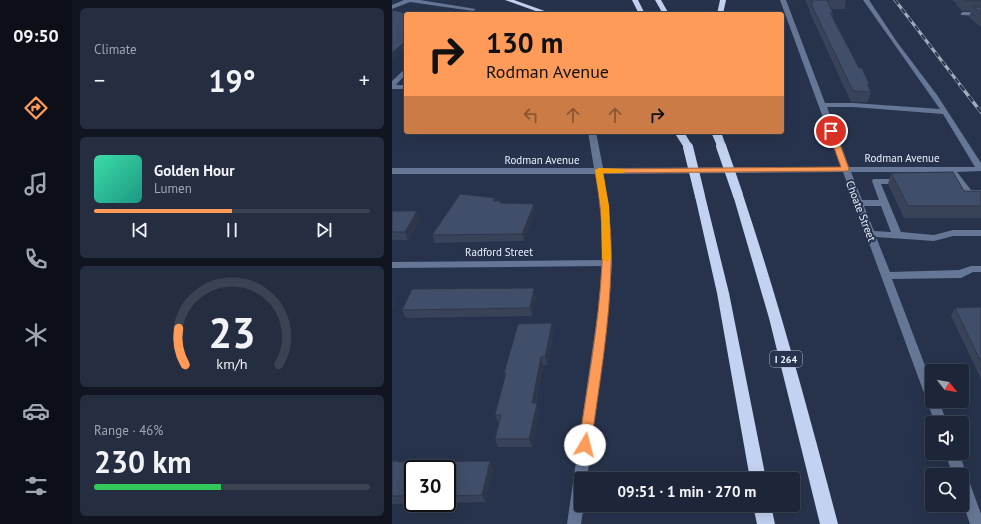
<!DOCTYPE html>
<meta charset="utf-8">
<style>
:root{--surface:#1d2639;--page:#252e41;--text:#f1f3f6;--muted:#a0a5ae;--line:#3b4353;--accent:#fe9b58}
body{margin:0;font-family:"PT Sans",sans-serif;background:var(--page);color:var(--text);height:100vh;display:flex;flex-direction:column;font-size:15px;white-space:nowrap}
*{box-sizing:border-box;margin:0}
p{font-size:13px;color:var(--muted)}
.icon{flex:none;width:22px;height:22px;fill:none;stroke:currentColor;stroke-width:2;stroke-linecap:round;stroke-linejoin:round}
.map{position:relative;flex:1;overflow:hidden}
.drawer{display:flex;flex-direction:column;gap:8px;padding:8px;background:#10151f;width:320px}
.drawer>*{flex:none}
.banner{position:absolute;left:12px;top:12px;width:380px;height:122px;border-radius:4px;box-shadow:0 4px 16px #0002,0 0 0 1px var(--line);background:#fe9b58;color:#111;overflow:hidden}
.needle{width:26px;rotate:121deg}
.controls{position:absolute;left:533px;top:364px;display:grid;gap:8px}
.controls a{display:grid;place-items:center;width:44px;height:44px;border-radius:4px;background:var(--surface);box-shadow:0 4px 16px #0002,0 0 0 1px var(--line);font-size:20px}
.speed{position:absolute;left:12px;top:460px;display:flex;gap:8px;font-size:20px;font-weight:700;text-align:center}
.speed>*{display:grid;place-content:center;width:52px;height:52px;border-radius:50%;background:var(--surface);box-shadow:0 4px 16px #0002,0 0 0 1px var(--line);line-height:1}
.speed .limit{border:2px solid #111;border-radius:6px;background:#fff;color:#111}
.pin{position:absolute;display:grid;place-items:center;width:34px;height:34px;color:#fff;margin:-17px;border:2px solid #fff;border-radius:50%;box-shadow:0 1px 4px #0007}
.me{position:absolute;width:44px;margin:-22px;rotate:8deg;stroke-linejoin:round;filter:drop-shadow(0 0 3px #0008)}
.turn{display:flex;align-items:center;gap:14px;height:84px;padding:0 16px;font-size:18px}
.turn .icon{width:52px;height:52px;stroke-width:2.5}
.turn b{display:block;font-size:28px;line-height:34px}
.lanes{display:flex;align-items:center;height:38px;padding:0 16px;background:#0003;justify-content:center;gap:20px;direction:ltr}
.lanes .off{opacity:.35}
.big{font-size:30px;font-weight:800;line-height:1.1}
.drawer .tile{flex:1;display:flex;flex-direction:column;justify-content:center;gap:6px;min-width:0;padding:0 14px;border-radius:6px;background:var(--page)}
.drawer .dial{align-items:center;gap:0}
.dial svg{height:104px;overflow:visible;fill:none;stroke:var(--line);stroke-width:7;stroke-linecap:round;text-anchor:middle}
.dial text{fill:var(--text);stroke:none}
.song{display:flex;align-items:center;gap:12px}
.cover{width:48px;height:48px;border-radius:6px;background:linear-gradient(135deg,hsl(160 70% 55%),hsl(170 70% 35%))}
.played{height:4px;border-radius:2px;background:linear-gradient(90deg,var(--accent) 50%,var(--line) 50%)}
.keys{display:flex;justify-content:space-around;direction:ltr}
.heat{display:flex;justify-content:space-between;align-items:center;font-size:22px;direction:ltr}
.charge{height:6px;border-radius:3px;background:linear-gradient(90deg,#34c759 46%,var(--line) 0)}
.trip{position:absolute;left:182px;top:472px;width:226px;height:40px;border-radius:4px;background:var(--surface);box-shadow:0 4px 16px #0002,0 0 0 1px var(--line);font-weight:800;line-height:40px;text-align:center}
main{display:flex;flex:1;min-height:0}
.tab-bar{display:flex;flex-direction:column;width:72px;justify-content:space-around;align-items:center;background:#0c0f17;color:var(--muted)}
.tab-bar .icon{width:28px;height:28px}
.tab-bar .selected{color:var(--accent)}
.tab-bar b{font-size:18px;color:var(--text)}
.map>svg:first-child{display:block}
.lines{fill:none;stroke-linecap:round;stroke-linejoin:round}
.minor{fill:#667695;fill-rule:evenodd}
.highway{fill:#c2d2f0;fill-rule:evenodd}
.rail-far1-casing{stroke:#a2abbc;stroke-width:3}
.rail-casing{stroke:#a2abbc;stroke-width:3.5}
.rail-far1{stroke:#27334c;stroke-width:2;stroke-dasharray:5.5;stroke-linecap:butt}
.rail{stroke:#27334c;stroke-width:2.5;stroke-dasharray:7;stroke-linecap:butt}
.highway-bridge{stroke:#c2d2f0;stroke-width:10}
.wall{fill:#38435a;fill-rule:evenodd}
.shaded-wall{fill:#2e374a}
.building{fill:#414e69;stroke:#2e374a}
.route{fill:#fe9b58;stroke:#a56539}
.slow{fill:#f59e0b}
.labels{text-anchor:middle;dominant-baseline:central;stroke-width:4;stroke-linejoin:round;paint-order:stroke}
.shield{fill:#27334c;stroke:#afb7c8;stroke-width:1}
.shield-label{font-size:10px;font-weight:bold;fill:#e9f0fd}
.street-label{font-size:11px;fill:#e9f0fd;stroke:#27334c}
</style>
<main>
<nav class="tab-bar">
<b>09:50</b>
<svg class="icon selected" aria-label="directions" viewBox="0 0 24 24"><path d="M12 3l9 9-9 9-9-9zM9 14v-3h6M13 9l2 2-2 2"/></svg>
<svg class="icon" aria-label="music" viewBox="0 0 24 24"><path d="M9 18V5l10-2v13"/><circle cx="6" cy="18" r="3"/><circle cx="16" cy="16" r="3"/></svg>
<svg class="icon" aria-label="phone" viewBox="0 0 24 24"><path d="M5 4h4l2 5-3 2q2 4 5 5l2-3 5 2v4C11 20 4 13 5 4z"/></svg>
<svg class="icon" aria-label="climate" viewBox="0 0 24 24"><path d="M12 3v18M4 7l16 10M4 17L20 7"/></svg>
<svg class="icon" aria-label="car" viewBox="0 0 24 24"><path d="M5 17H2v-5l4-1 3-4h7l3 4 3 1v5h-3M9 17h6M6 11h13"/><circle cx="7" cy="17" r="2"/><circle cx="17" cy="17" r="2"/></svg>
<svg class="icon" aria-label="filters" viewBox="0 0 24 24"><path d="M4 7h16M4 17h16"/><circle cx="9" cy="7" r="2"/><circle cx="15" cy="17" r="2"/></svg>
</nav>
<section class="drawer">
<div class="tile"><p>Climate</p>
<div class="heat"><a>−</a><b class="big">19°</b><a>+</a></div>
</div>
<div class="tile">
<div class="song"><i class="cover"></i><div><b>Golden Hour</b><p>Lumen</p></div></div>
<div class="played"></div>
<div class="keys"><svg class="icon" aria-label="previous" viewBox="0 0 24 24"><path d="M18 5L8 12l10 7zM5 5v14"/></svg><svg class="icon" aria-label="pause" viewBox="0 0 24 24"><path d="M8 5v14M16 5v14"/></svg><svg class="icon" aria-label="next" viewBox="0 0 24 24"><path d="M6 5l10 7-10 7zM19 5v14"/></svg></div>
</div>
<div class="tile dial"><svg viewBox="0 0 100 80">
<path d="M14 69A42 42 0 1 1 86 69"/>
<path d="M14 69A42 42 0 0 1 9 41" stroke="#fe9b58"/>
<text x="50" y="56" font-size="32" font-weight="700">23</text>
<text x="50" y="72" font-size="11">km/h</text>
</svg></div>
<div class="tile"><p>Range · 46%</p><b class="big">230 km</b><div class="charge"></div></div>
</section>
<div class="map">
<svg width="589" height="524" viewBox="0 0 589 524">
<rect width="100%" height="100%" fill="#27334c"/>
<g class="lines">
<!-- minor -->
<path class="minor" d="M12,0h16l56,9 -3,2 -63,-9 -18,7v-4z
M388,0h6l39,103h28l87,6 -77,-109h6l28,42 40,53 44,68v8l-24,1 14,18h10v6l-16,-1 -16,-23h-98l11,28h17l-7,-19 1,-2h32l1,2 -1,2 -3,1h-21l20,48 33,3 19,-5h28v6h-28l-19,5 -58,-4 14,35 69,-2 12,-4h10v6h-8l-12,6 -69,1 40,105v17h7l8,22h-12l-92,-251 -240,2 6,32 3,57 -3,41 -22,175h-6v26h3l-3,19h-14l32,-220 3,-38 -210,2v-6l210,-2 -1,-54 -6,-32h-203v-6h202l-6,-36h8l7,36 238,-1zM435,107h26l90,7 32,53h-126zM472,206h17l10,26 -17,-1z
M571,12h18v4l-20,-1v-2z
M14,68v6l-10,11h10v4h-14v-8z
M553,453h14l22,61v10h-11l-8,-23v-26h-9z"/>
<!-- highway -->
<path class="highway" d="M113,0h9l39,14h-9z
M240,0h6l7,14h-6z
M263,0h6l8,14h-6z
M328,0h6l-3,14h-6z
M282,132h10l9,15 -2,2h-6z
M319,132h10l5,14 -2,2h-6z
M346,192l5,3c36,108 66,218 95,329h-18l-51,-206 -36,-123z
M308,193l5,3 24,97 37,186h-16l-33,-186 -22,-97z
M361,505h18l4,19h-18z"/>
<!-- rail-far1 casing -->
<g class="rail-far1-casing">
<path id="rail-far1" d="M503,0l66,86"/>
</g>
<!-- rail casing -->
<g class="rail-casing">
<path id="rail" d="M568,85l21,27"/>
</g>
<!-- rail-far1 -->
<use href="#rail-far1" class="rail-far1"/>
<!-- rail -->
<use href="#rail" class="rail"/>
<!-- highway-bridge -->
<path class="highway-bridge" d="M329,146l17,49
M296,147l12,49"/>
</g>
<!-- wall -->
<path class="wall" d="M413,0h41l-1,9h-14l2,4v4l26,51 10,16v3l2,5 -3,10h-17l-41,-89v-2z
M560,0h29v27l-12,-10 2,-6h-9l-6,-6 1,-1z
M112,132h18v1h-18z
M499,173l73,18h17v27h-77l-16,-34z
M103,198l1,3h5v2l33,1 1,7 -11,30 -89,2 -3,-8z
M0,211h25l3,8 -12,21h-16z
M144,297l-4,19 -126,2 -4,-8z
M589,307v72l-30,-63 4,-8z
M162,332l-7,33h-4l-7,38h1l2,8 -7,36h-34l-3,-8 4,-16h-1l-3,-8 10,-38 -1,-4z
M0,461l8,1 90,-1 3,8 -8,33 -93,2zM21,469h34v34h-34z"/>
<!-- shaded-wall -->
<path class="shaded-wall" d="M14,41v8l-14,12v-8z
M142,204l1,7 -11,30 -2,-7z
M25,211l3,8 -12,21 -3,-8z
M142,288l2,9 -4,19 -2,-8z
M0,299l3,6 -3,6z
M160,323l2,9 -7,33 -2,-8z
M149,357l2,8 -9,46 -2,-8z
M145,403l2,8 -7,36 -3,-8z
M98,461l3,8 -8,33 -3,-7z"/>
<!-- building -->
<path class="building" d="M419,0h16l6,13h-3l29,55h3l7,16h-2l4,8 -18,-1 -42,-87 2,-1z
M573,0h16v1h-16z
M581,7h8v6z
M0,10l19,4h-5v27l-14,12z
M561,172l11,19h17v15h-73l-17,-33z
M68,194l35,4 -2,3h8l-1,2 34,1 -12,30 -90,1z
M0,211h25l-12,21h-13z
M142,288l-4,20 -128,2 10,-21z
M589,307v55l-26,-54z
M160,323l-7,34h-4l-9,46h5l-8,36h-34l6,-24h-6l11,-42h-2l14,-49z
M0,461h7l-1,1 92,-1 -8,34 -35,1v-27h-34v27h-21z"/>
<!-- route -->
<path class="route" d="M437,129l6,2 14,38 -1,2 -245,2c5,30 9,60 8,91 -1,60 -12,121 -20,181l-2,4 -4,2 -5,-2 -1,-4c8,-60 20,-120 23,-181 2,-31 -2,-63 -7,-94l1,-1 245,-2 -13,-36z"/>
<!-- slow -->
<path class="slow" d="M207,168l24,1 3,2 -3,2h-20l6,33 2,53 -4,3 -5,-3 -1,-53 -6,-36z"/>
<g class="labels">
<!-- shield labels -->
<rect class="shield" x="378" y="351" width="32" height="16" rx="3"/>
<g class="shield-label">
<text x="394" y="359">I 264</text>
</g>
<!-- street labels -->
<g class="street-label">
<text x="510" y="158">Rodman Avenue</text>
<text x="150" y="160">Rodman Avenue</text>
<text transform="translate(469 211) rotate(69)">Choate Street</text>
<text x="107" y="252">Radford Street</text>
</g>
</g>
</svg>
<div class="controls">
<a><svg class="needle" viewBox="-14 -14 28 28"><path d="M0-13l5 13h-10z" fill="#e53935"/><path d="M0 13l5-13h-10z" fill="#a0a5ae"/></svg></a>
<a><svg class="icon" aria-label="sound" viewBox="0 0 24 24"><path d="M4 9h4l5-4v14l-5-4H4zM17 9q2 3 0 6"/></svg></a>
<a><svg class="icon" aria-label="search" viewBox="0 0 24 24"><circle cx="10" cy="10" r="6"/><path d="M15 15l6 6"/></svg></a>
</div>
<div class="speed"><div class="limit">30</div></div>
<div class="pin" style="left:439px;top:131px;background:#d93025"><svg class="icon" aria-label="arrive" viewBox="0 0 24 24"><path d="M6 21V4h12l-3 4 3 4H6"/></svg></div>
<svg class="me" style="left:193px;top:445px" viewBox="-20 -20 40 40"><circle r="19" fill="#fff"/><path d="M0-13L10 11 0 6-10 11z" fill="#fe9b58"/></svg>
<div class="trip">09:51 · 1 min · 270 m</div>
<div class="banner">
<div class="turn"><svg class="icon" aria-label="right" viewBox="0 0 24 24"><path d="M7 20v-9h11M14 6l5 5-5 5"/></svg><div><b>130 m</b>Rodman Avenue</div></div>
<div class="lanes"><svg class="icon off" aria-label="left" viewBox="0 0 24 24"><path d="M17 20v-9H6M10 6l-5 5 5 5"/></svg><svg class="icon off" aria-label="ahead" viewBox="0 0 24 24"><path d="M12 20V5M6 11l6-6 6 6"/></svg><svg class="icon off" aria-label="ahead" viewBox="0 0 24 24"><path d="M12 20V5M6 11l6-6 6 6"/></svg><svg class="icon" aria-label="right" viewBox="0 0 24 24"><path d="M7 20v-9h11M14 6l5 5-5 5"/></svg></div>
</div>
</div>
</main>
